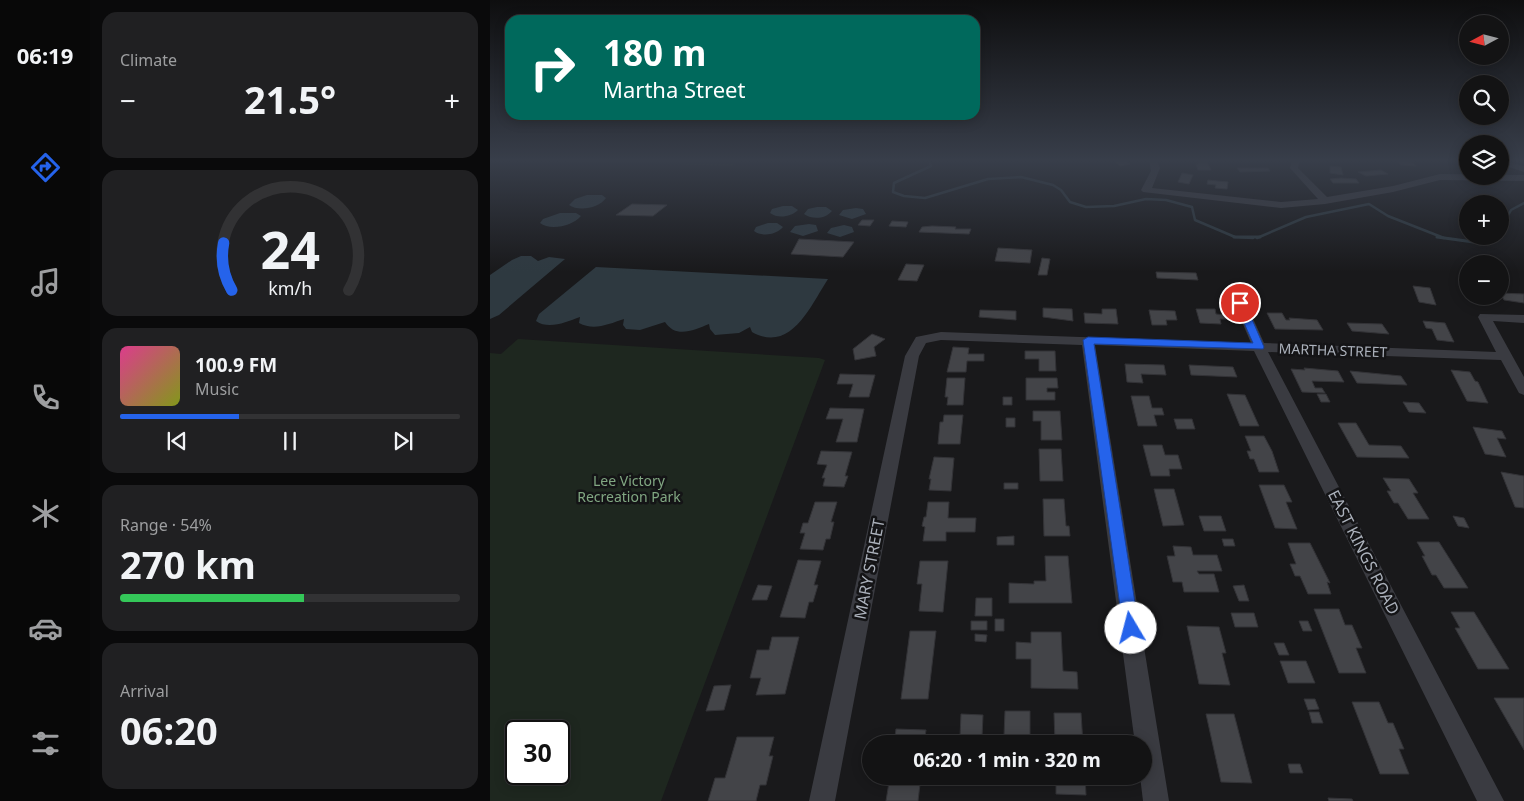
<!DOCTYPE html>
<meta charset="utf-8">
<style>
:root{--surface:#131314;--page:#202022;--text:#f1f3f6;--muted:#9d9ea0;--line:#323234;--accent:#2563eb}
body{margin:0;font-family:"Noto Sans",sans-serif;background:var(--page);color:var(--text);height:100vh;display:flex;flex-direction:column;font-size:19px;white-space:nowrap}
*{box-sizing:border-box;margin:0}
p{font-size:16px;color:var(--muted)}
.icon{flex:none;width:28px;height:28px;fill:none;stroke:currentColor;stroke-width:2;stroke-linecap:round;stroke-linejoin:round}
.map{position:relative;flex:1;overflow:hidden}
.details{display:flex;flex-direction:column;gap:12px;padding:12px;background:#0a0a0b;width:400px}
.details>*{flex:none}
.guide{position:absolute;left:15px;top:15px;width:475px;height:105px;border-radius:15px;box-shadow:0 2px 12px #0003,0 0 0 1px var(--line);background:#00695c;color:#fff;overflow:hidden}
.needle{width:32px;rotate:263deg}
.tools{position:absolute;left:969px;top:15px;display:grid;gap:10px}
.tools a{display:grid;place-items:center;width:50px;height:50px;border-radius:50%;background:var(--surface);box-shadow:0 2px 12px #0003,0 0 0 1px var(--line);font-size:25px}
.speed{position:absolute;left:15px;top:720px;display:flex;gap:10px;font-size:25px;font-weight:700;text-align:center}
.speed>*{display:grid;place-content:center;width:65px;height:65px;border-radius:50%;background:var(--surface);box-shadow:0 2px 12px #0003,0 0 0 1px var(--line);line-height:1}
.speed .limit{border:2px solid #111;border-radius:8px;background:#fff;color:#111}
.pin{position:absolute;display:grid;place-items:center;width:42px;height:42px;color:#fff;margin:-21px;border:2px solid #fff;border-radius:50%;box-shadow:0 1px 5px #0007}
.me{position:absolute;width:55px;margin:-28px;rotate:352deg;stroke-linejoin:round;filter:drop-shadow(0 0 4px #0008)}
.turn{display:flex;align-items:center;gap:18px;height:105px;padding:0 15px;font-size:22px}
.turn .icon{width:65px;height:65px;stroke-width:2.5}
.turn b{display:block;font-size:35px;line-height:42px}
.big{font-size:38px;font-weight:700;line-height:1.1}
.details .card{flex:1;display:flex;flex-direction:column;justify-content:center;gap:8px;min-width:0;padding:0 18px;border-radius:15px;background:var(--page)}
.details .dial{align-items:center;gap:0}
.dial svg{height:130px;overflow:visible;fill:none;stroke:var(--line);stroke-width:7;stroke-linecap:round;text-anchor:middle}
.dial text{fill:var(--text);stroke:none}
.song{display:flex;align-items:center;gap:15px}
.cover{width:60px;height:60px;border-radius:8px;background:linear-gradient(135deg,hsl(330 70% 55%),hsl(70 70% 35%))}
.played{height:5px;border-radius:2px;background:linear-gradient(90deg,var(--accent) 35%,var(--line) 35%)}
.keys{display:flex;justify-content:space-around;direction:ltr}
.heat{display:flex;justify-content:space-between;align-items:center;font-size:28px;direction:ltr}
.charge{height:8px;border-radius:4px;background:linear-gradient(90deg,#34c759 54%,var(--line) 0)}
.trip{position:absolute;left:372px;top:735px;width:290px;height:50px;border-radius:25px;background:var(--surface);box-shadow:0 2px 12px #0003,0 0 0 1px var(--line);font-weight:700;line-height:50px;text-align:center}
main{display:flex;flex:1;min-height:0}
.dock{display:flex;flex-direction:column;width:90px;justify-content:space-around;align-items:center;background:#080808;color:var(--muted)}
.dock .icon{width:35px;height:35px}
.dock .current{color:var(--accent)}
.dock b{font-size:22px;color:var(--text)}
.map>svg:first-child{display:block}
.green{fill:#1e271f;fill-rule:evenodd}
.water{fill:#2e3940}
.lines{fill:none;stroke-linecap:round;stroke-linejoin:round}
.stream-far1{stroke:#2e3940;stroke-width:2.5}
.stream{stroke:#2e3940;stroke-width:3}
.building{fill:#434448;stroke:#333337}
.minor{fill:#3a3b41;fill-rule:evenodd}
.route{fill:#2563eb;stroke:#184099}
.labels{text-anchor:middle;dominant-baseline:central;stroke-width:5;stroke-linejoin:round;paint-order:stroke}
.street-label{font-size:14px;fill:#abb1bb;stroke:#141416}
.park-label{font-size:14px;fill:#81a782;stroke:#141416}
.near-street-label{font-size:16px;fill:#abb1bb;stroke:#141416}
</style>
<main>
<nav class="dock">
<b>06:19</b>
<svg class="icon current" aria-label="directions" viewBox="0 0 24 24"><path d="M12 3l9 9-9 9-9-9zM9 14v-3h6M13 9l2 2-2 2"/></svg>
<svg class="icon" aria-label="music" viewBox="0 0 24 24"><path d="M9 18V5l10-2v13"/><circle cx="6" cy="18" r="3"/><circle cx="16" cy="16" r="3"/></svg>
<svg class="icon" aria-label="phone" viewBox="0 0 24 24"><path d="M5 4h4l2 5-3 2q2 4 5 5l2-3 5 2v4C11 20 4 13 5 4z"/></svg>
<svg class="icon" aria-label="climate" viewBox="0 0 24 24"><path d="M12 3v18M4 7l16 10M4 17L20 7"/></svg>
<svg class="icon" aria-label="car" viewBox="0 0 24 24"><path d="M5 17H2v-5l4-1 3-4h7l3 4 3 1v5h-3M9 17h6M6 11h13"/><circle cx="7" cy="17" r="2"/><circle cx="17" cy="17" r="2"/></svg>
<svg class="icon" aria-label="filters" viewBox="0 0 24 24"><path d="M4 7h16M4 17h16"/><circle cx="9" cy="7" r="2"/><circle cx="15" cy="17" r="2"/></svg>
</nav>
<section class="details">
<div class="card"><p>Climate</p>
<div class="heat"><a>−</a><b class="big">21.5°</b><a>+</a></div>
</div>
<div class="card dial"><svg viewBox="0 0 100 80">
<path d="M14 69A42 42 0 1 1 86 69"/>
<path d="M14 69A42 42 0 0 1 9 40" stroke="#2563eb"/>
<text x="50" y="56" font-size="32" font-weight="700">24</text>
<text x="50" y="72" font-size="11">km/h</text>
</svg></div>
<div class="card">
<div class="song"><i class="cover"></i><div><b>100.9 FM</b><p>Music</p></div></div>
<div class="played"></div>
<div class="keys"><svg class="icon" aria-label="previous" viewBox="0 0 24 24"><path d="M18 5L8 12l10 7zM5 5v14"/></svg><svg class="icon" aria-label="pause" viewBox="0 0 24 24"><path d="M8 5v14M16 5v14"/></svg><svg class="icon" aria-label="next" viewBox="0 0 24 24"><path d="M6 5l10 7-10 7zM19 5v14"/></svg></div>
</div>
<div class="card"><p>Range · 54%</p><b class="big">270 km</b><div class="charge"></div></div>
<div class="card"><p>Arrival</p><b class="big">06:20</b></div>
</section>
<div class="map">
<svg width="1034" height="801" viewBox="0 0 1034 801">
<rect width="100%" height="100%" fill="#19191b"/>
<!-- green -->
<path class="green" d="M22,160h230l-10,6z
M28,339l301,19 6,2 -164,441h-171v-448l11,1zM26,731h43v43h-43z"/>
<!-- water -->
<path class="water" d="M97,195h15l4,3c-7,10 -27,14 -37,7l6,-6z
M293,206h9l6,4c-7,7 -20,9 -28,3l2,-4z
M327,207h9l6,4c-7,8 -19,9 -28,3l4,-5z
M366,208l7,1 3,5 -14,5 -13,-4 4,-5z
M70,213h16l5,3c-8,10 -31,15 -41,7l3,-4z
M278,223h9l6,4c-7,8 -21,10 -29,4l2,-4z
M319,224l7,1 2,6 -15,5 -13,-4 5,-6z
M354,225l8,2 2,5 -14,5 -13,-4 4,-5z
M31,256h10l7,5 11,-4 16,2 -66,56 -9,4v-44l22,-15z
M106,267l232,12c-17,26 -37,75 -76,53l-2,-5 -11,6 -24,2 -5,-6 -1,-5c-15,6 -33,15 -44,-2l-25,8 -14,-1 -3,-4 1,-6c-15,5 -30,12 -45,4l1,-6c-14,5 -31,13 -44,4l3,-7z"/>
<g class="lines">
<!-- stream-far1 -->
<path class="stream-far1" d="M439,160l2,6 -37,17 -1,9 11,4 21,2 63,-19 33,-2 32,8 8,5 9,12 16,5 28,-1 32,-7 20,1 26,7 3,13 40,17 18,1
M1010,230l11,-20 13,-7
M767,238l49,-21 63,-13 19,12 56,22
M1005,238l1,-2"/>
<!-- stream -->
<path class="stream" d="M744,237h26
M947,237l44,6 15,-6"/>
</g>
<!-- building -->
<path class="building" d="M623,160h12l5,4 -10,2z
M907,161l15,1 4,4 -15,-1z
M708,162h9l4,8h-13l-2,-6h3z
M840,166l11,1 2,8 -13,-2z
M747,168h31l2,3 -30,1z
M891,170l7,4 -22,2 -8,-4z
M692,173l11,2 -4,9 -11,-2z
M851,178l15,1 3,4h-26l-3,-4z
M718,180l20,2 -1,7 -12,-1 1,-3 -9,-1z
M142,204l35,1 -14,11 -37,-1z
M372,220h12l-4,6 -12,-1z
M402,221l16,1 -2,5 -17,-1z
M442,226l24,1 -1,2h16l-2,5 -50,-2 3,-5z
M309,239l55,3 -11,15 -52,-3z
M508,248l34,2 -2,13 -35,-2z
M552,258l8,1 -3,16h-9z
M416,264l18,1 -7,16 -19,-1z
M666,272l40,1 2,7 -41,-2z
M923,286l17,2 6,17 -17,-3z
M1010,293l24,1v9l-20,-3z
M553,308l29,1 1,12 -30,-4z
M612,309h14l2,15 -33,-1 -1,-10 18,1z
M706,309h19l1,5 9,1 2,4h-7l1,5 -21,-1z
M490,310l36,1v9l-37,-3z
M659,310l26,1 2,9h-11l1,5h-15z
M777,313h15l4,7h4l-1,-2 28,2 6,10 -48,-1z
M933,321l22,2 9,19 -17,-2 -5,-11 -6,-1z
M857,323l35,1 7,10 -37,-3z
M382,334l13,5 -11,8 2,9 -21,4 -2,-11z
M463,347l16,1 -1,6h16v7h-17l-1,11h-19z
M535,351h30l1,20h-17v-12h-14z
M635,364l39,1 2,10 -25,-1 2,9 -16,-1z
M699,365l44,2 4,10 -46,-2z
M814,368l34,3 6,11 -32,-1 3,7h7l3,5 -23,-1 -11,-23 14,1z
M961,370l19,2 5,9 3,1 10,21 -21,-2z
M860,371l51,5 6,9 -50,-2z
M350,374l35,1 -6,22h-20l4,-13h-16z
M457,378h18l-2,27h-16l1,-8h-3z
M536,378h31l1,10h-11v4h8v8h-29z
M737,394l18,1 14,31h-19z
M827,394h9l4,8h-9z
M641,396h18l3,12h10l2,7h-10l3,11h-19z
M513,397h9v8h-9z
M913,402l16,1 7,10 -17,-1z
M340,408l34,1 -7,33h-21l7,-23h-17z
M543,411h27l2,29h-21v-19h-8z
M454,415h19l-3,29h-22l2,-22h3z
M516,418h9v9h-9z
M684,419h18l3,10h-18z
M848,423h18l13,22 32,1 8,12 -52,-1z
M983,427l29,4 4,8 -9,-1 9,19 -21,-3z
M755,436h19l8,15 7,21h-20l-5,-13h-4l-3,-8h4z
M653,445h19l3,10h13l4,14h-13l1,7h-19z
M549,449h22l2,32h-23z
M331,451l31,1 -7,24h3l-4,11 -21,-1 2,-8h-3l5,-13 -10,-1z
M444,457l20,1 -3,33 -22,-1 2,-11h-2z
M1011,472l23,4v32l-9,-1z
M893,478l26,1 9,14h-5l16,26h-21l-10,-16h-4l-7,-12h4z
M514,483h14v6h-14z
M769,485h25l8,17h-6l11,27 -22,-1z
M664,489h20l10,36 -21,1z
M553,499h21l2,27h3l1,10h-26z
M325,502h22l-6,20h3l-4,17h-4l-3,11 -23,-1 5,-16h-5l3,-10h5z
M438,502h21l-1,16h28l-1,14h-29v9h-23l2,-14 -3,-1 2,-9h2z
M709,516h22l5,15h-22z
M963,516l11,2 5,10 -11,-2z
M524,536v9h-17v-8z
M732,539h11l2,7h-11z
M927,542h22l29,46h-24l-8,-13h-4l-10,-19h3z
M798,543h22l20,40 -3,-1 4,12h-23l-8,-18h-5l-5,-12h6z
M683,546l18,1 2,8h24l5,16h-25l2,3h15l5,18h-35l-2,-10h-9l-6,-26h8z
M555,556h23l4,47h-63v-20l25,1v-3h12z
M308,560l23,1 -7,24h4l-5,17h-4l-4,16 -25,-1z
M430,561h28l-5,51 -24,-1 3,-27h-5z
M268,585l14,1 -5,14h-15z
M754,585l5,16h-10l-6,-15z
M486,598h16v18h-17z
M824,609h25l6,16h7l10,23h-6l10,25h-27z
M961,612h23l35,57h-31l-23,-41h5z
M741,613h23l4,14h-23z
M505,619h9v12h-9z
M481,621h16v9h-16z
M809,621h9l4,10h-9z
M697,626l32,1 7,26h-4l8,32 -31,-1z
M420,631h26l-8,68h-27z
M541,632h30l2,39 14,1 1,17 -47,-1v-29h-15v-17l15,1z
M485,634l12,1 -1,7 -11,-1z
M282,637h27l-14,57 -29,1 5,-17h-11l7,-28h12z
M784,643h10l5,12h-10z
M790,661h26l9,22h-27z
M241,685l-7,25 -18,1 8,-25z
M1004,698h30v52z
M814,699h11l4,10 -11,1z
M862,702h27l9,21h5l11,26h-5l10,25h-29z
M515,711h25v26l-26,-1z
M819,712h10l4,11h-11z
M564,713h27l2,31h-28z
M471,714l22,1 -1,22h-22z
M716,714h28l18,69 -31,-1z
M406,729l30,1 -2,14h-30z
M247,737h37l-5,19h4l-7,29h-6l-4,16h-48l7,-23h10z
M798,764h12l3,9h-13z
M400,776h31l-3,25h-32z
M566,776h29l1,19 -30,-1z
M838,798l24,1 1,2h-24z"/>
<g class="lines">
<!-- minor -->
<path class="minor" d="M659,160h8l3,8 -8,20 129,14 37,-3 -28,-31 2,-8h8l-2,8 29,29 66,-11 47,-12 84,1v6l-84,-1 -47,12 -68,12 -44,4 -138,-16 -2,-2 10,-19z
M1010,160l24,6v6l-24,-8z
M750,299l6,4 18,40 232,9 -18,-35 2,-3 44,1v8l-31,-2 31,56v18l-5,-2 -18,-33 -233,-8 236,449h-27l-223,-450 -159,-6 74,456h-26l-3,-25h4v-32h-9l-53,-399 -141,-5 -15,3 -7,13 -84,445h-26l96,-445 11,-19 25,-5 310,11 -17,-40z"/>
</g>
<!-- sky -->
<linearGradient id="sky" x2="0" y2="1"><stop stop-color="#0e0e0f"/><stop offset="0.59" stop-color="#383e4a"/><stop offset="1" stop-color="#383e4a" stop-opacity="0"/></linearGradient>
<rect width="1034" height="272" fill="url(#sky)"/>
<!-- route -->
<path class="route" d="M747,301l8,2 19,44 -1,2 -169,-5 45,284 -3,5 -5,3 -6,-3 -2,-5 -40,-288 5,-3 165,6 -18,-40z"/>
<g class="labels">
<!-- street labels -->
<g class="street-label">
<text transform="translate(843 350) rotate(2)">MARTHA STREET</text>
</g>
<!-- park labels -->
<g class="park-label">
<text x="139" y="480">Lee Victory<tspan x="139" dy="16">Recreation Park</tspan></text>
</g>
<!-- near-street labels -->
<g class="near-street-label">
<text transform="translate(874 552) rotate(63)">EAST KINGS ROAD</text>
<text transform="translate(379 569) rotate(-79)">MARY STREET</text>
</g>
</g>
</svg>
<div class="tools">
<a><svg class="needle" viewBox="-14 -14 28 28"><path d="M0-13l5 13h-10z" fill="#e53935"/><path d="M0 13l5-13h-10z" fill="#9d9ea0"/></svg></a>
<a><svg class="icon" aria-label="search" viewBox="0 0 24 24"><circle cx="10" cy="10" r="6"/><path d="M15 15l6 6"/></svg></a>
<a><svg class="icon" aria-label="layers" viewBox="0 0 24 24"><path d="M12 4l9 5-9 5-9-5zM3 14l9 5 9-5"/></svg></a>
<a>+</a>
<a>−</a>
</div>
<div class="speed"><div class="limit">30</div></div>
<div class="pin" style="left:750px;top:303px;background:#d93025"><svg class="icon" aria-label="arrive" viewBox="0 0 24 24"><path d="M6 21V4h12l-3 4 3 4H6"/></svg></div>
<svg class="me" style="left:641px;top:628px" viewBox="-20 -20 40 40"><circle r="19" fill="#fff"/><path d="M0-13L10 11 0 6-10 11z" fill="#2563eb"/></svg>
<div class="trip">06:20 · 1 min · 320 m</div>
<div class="guide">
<div class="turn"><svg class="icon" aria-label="right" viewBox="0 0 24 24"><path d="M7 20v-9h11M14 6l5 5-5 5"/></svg><div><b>180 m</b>Martha Street</div></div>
</div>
</div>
</main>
